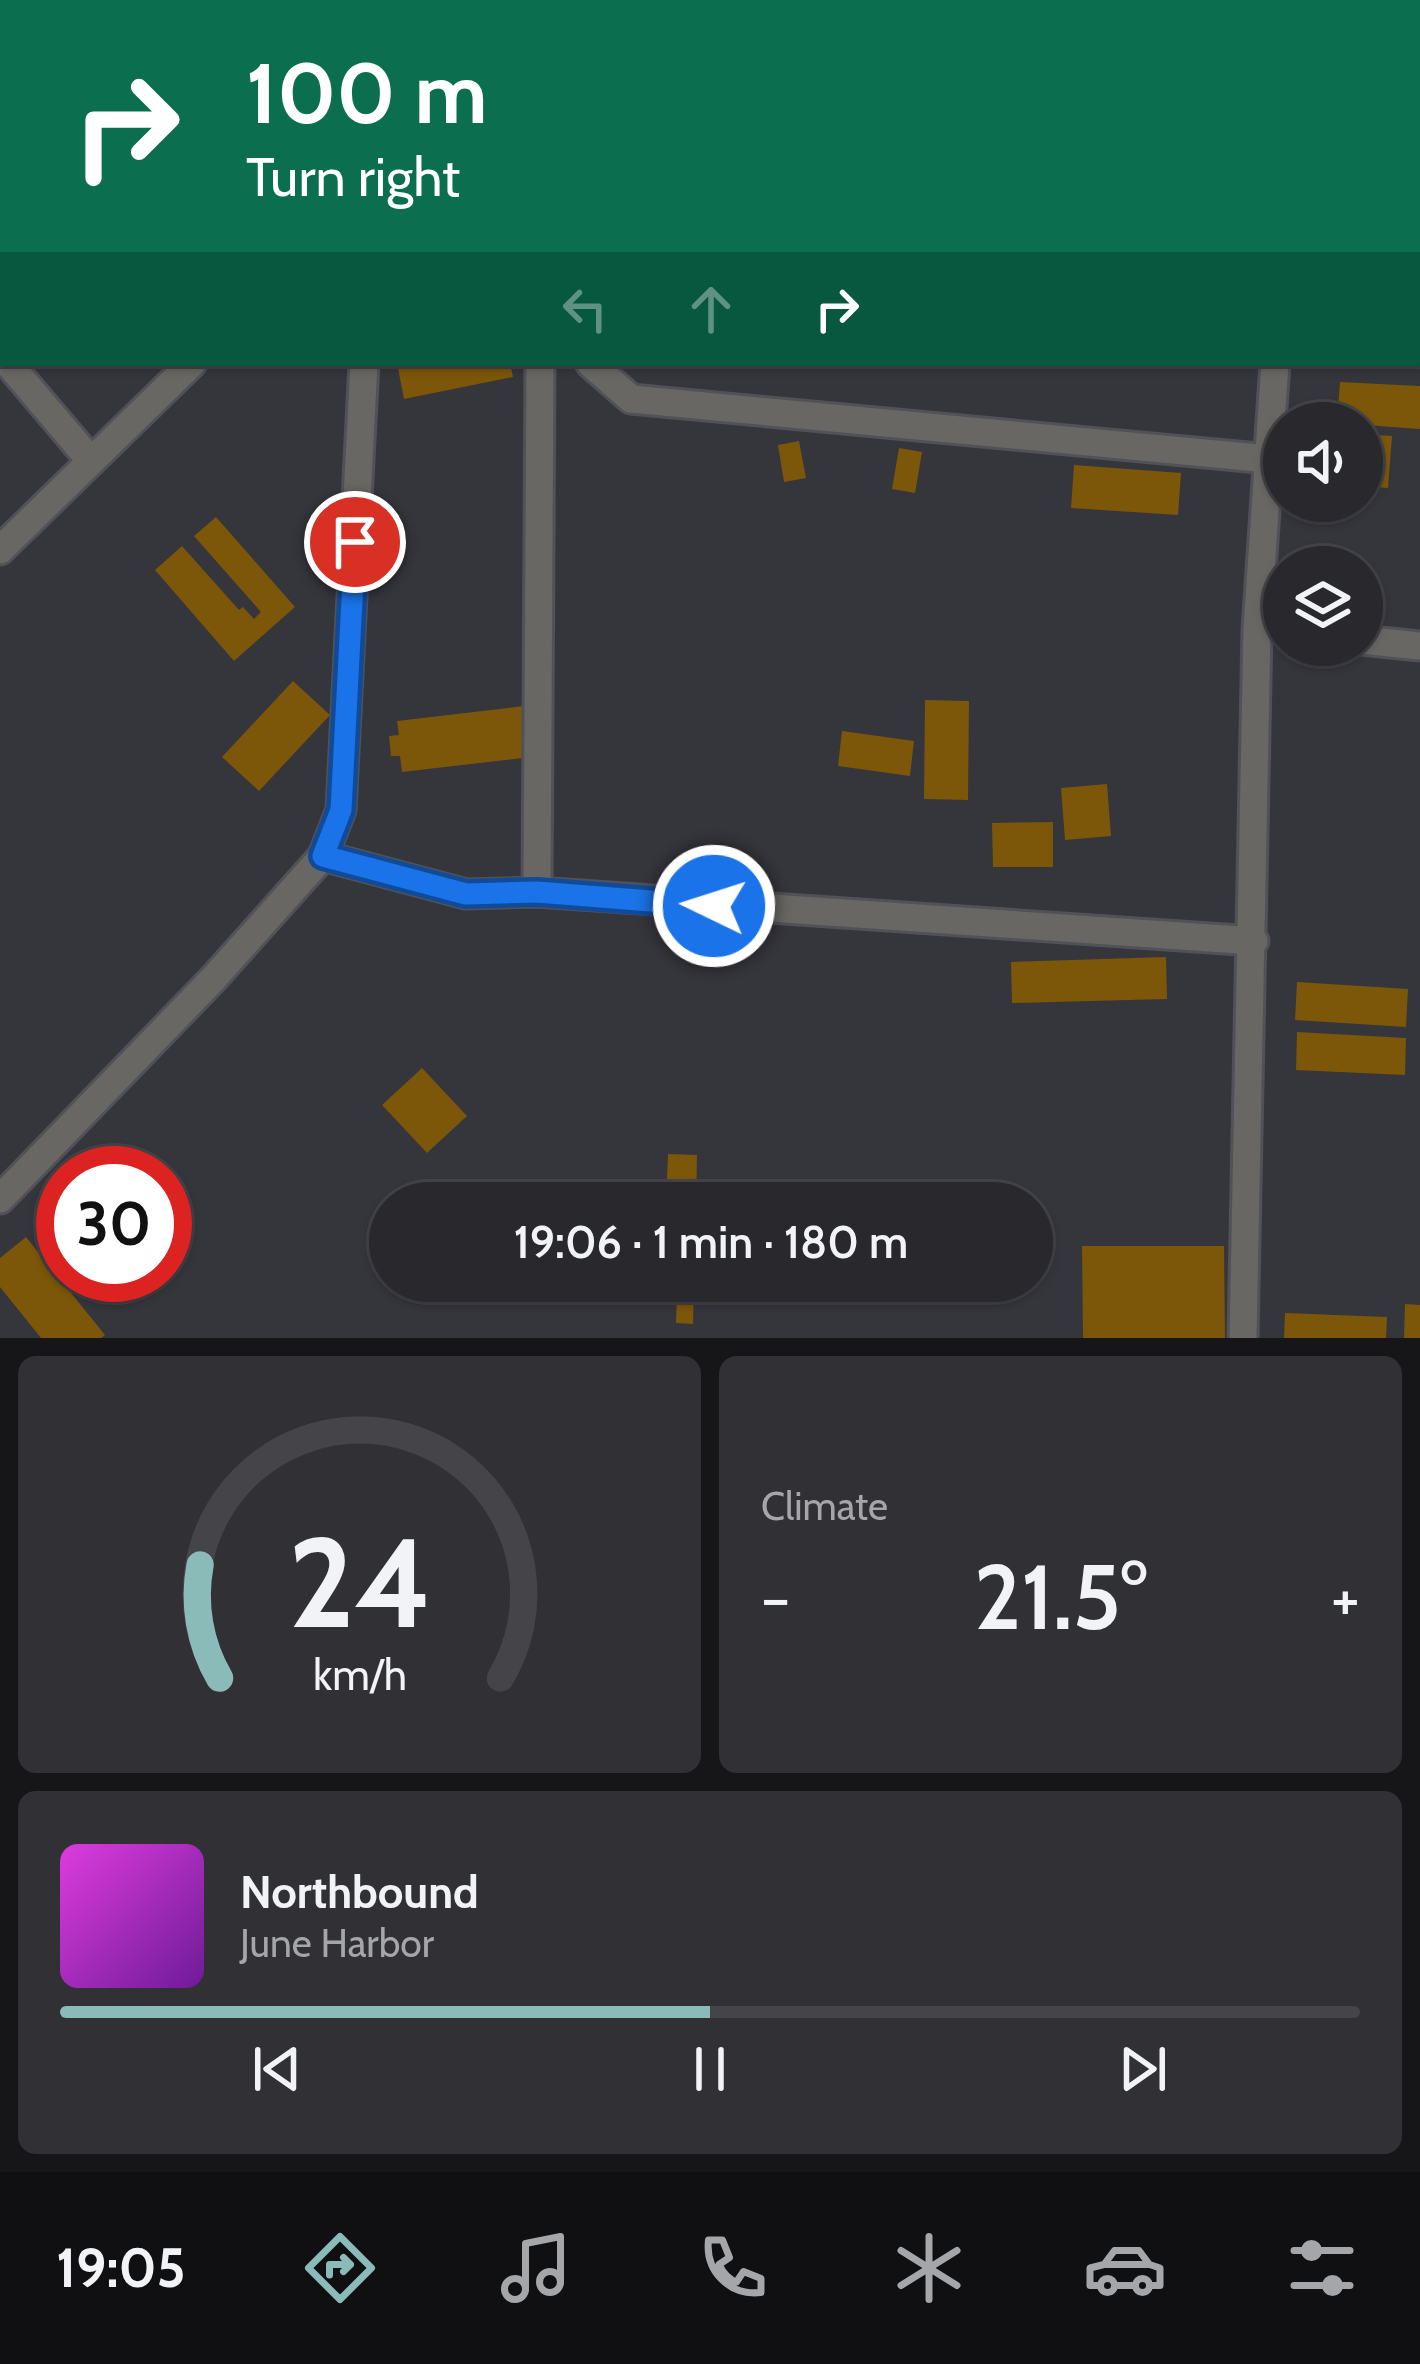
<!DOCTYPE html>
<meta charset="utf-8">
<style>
:root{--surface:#28282d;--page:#303035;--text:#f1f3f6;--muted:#a5a6aa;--line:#444449;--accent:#8bbbb9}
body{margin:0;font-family:Cabin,sans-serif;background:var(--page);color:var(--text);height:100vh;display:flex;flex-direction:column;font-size:45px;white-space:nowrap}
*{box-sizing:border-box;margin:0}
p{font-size:39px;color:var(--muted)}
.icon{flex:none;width:66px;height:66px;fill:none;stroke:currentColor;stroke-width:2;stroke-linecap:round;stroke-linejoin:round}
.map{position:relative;height:1338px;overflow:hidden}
.details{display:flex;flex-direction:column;gap:18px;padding:18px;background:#161619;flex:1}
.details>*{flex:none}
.top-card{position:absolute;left:0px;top:0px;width:1422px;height:366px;box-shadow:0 3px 9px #0004,0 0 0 3px var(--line);background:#0b6e4f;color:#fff;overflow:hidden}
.buttons{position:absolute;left:1263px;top:402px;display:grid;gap:24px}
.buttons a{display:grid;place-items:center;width:120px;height:120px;border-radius:50%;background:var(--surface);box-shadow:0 3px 9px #0004,0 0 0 3px var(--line);font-size:60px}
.speed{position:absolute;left:36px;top:1146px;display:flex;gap:24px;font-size:60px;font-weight:700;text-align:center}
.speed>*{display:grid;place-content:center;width:156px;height:156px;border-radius:50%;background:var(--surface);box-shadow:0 3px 9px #0004,0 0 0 3px var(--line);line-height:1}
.speed .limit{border:18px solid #d22;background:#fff;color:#111}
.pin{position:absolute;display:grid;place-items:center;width:102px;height:102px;color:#fff;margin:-51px;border:6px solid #fff;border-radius:50%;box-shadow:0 3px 12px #0007}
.me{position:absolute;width:132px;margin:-66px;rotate:274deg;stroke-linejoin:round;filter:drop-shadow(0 0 9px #0008)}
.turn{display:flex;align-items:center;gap:42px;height:252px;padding:0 48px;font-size:54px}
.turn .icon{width:156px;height:156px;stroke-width:2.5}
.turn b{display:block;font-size:84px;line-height:102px}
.lanes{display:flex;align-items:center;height:114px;padding:0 48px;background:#0003;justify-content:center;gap:60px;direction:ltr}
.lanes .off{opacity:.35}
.big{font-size:90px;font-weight:600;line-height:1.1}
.details .widget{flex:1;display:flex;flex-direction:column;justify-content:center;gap:18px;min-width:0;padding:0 42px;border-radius:18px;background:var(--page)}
.details .dial{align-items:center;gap:0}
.dial svg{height:312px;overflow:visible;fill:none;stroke:var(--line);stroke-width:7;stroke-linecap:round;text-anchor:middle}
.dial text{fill:var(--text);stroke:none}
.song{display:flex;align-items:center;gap:36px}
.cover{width:144px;height:144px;border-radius:18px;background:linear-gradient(135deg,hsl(300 70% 55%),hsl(280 70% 35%))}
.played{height:12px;border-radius:6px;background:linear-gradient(90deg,var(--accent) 50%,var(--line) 50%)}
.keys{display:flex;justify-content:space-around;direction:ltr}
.heat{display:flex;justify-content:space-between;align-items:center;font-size:66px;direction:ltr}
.details .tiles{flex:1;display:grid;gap:18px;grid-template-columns:1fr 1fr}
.widget:last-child{grid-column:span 2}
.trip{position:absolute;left:369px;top:1182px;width:684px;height:120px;border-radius:60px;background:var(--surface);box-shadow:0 3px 9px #0004,0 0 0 3px var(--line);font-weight:600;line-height:120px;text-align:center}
.tab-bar{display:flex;height:192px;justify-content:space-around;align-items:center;background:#101012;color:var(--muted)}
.tab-bar .icon{width:84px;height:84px}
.tab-bar .selected{color:var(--accent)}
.tab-bar b{font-size:54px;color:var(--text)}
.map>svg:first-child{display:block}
.building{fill:#7c5609}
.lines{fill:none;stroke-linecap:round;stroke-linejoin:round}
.minor-casing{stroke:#515158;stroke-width:33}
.minor{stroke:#686763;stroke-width:27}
.route-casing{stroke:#114b97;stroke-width:30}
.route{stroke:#1a73e8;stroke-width:21}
</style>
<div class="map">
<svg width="1420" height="1338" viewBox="0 0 1420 1338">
<rect width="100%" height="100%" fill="#35353c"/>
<!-- building -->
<path class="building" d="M397,363h113l3,14 -109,22z
M1340,382l80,4v43l-83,-6z
M1311,401l21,5 -4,17h-22z
M1362,434l30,2 -4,52 -26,-2z
M799,441l7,37 -22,4 -6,-37z
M899,448l23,4 -7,41 -23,-4z
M1074,465l107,8 -3,42 -107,-7z
M216,517l79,90 -61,54 -79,-91 27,-24 57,64 4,-3 11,12 7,-7 -67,-76z
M293,681l37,34 -71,76 -37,-34z
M925,700l44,1 -1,99 -44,-1z
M524,706l7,51 -129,15 -2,-16h-9l-2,-20 10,-1 -2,-14z
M842,731l72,10 -4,35 -72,-10z
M1107,784l4,52 -46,4 -4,-52z
M1053,822v45h-60l-1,-44z
M1166,957l1,42 -155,4 -1,-41z
M1297,982l111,7 -2,38 -111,-7z
M1297,1032l109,6 -1,37 -109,-5z
M422,1068l45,48 -40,37 -45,-48z
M668,1154l29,1 -1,48h-30z
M26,1237l79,98 -4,3h-60l-41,-51v-29z
M1082,1246h142l1,92h-142z
M664,1281h30l-1,43 -17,-1 1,-29h-13z
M1405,1304l15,1v33h-16z
M1285,1313l102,4 -1,21h-102z"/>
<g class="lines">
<!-- minor casing -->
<g class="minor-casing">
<path id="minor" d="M1282,0v3
M477,3l1,-3
M554,3l3,-3
M8,363l83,98
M590,363l41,36 638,60
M0,550l192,-187
M1362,640l58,6
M323,856l143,38 71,-2 717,49
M537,892l3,-529
M0,1199l214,-221 109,-122 18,-46 23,-447
M1243,1338l14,-709 18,-266"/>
</g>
<!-- minor -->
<use href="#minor" class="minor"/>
</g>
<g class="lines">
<!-- route casing -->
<g class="route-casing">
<path id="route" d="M355,542l-14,268 -18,46 143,38 71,-2 177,14"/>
</g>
<!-- route -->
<use href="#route" class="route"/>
</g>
</svg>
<div class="buttons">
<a><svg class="icon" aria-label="sound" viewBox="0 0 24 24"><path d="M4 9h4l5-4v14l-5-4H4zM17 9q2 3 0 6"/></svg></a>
<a><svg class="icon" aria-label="layers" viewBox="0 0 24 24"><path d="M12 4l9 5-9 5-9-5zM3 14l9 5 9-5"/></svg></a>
</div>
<div class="speed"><div class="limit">30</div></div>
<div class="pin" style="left:355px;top:542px;background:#d93025"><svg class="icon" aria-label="arrive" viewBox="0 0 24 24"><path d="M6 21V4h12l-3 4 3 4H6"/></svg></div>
<svg class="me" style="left:714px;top:906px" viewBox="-20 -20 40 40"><circle r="17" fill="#1a73e8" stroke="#fff" stroke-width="3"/><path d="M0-11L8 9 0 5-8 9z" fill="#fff"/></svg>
<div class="trip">19:06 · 1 min · 180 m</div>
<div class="top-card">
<div class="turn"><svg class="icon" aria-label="right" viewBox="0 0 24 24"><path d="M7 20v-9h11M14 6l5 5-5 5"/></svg><div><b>100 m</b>Turn right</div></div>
<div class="lanes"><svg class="icon off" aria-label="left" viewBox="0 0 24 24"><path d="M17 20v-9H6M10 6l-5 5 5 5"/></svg><svg class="icon off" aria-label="ahead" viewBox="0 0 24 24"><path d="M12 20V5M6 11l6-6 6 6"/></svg><svg class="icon" aria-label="right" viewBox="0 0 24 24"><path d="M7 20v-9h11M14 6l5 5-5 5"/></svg></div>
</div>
</div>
<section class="details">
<div class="tiles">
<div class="widget dial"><svg viewBox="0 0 100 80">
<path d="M14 69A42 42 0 1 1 86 69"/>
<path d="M14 69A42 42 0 0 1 9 40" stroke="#8bbbb9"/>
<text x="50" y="56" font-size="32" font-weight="700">24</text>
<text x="50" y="72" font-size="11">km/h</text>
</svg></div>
<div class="widget"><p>Climate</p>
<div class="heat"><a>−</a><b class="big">21.5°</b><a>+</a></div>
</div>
<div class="widget">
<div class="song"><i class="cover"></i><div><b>Northbound</b><p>June Harbor</p></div></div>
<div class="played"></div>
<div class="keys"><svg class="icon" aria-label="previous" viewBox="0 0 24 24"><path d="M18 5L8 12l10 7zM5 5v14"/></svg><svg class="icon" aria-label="pause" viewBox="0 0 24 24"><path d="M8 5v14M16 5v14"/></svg><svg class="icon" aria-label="next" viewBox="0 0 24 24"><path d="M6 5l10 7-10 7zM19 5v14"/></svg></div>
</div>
</div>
</section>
<nav class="tab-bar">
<b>19:05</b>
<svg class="icon selected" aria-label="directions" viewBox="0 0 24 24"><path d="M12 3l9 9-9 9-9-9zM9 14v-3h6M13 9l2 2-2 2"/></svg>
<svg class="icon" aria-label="music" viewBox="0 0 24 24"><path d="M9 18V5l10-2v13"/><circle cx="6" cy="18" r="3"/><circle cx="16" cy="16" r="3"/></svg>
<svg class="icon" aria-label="phone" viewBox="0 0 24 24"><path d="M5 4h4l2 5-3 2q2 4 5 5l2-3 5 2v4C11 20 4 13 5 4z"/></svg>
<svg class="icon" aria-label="climate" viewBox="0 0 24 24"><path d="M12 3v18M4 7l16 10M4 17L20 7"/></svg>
<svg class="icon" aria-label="car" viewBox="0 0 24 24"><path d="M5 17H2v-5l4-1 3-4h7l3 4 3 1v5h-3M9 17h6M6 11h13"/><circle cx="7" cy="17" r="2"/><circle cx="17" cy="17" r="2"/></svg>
<svg class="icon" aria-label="filters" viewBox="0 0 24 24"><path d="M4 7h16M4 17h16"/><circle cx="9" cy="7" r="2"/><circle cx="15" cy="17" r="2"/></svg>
</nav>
